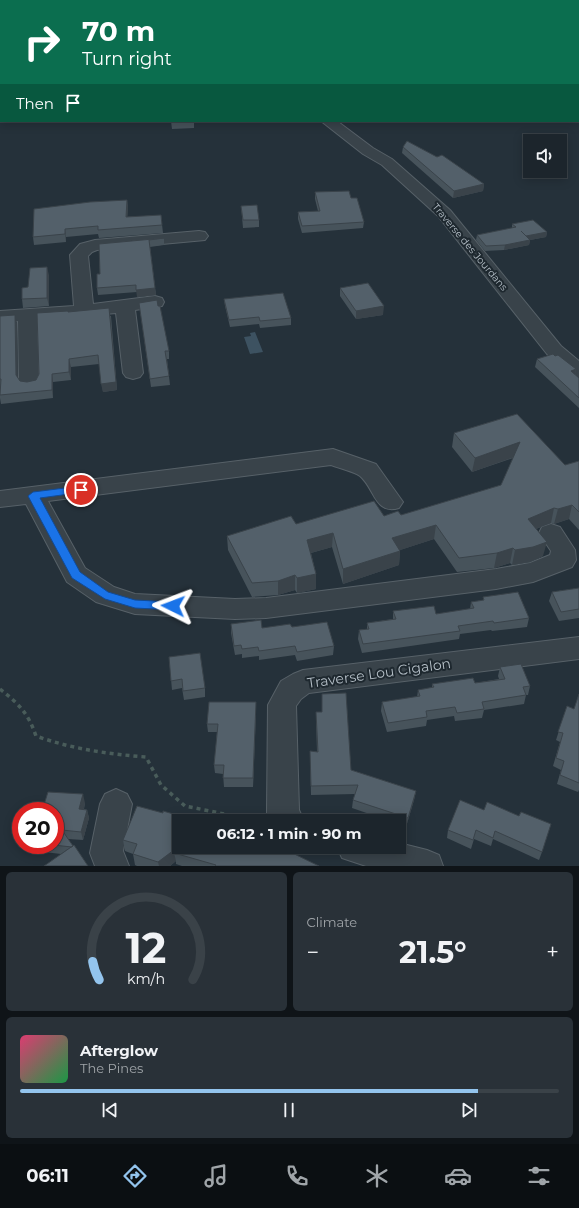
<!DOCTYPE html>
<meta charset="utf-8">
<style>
:root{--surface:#1c252c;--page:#293138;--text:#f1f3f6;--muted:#a0a5a9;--line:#3a4248;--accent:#93c4ed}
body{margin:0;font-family:Montserrat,sans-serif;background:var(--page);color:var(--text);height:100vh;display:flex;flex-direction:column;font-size:15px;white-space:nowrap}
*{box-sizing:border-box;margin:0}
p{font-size:13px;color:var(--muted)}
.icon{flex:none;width:22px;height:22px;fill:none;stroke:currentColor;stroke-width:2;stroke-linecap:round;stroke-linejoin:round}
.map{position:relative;height:866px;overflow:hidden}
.panel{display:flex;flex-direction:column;gap:6px;padding:6px;background:#0f1418;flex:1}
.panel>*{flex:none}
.top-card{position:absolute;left:0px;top:0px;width:579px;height:122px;box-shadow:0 2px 10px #0003,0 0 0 1px var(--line);background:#0b6e4f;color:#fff;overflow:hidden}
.buttons{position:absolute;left:523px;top:134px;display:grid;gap:8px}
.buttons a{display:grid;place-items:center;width:44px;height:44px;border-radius:0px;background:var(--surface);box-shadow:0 2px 10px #0003,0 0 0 1px var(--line);font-size:20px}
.speed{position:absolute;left:12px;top:802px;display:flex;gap:8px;font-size:20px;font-weight:700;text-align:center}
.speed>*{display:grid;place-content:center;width:52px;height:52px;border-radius:50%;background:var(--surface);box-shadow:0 2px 10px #0003,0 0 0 1px var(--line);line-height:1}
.speed .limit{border:6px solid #d22;background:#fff;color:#111}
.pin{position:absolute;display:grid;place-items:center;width:34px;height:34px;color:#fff;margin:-17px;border:2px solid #fff;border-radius:50%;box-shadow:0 1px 4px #0007}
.me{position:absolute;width:44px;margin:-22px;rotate:273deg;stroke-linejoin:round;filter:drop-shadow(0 0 3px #0008)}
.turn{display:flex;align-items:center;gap:14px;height:84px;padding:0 16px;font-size:18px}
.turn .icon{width:52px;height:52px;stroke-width:2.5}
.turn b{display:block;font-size:28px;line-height:34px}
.then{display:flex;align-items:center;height:38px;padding:0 16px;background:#0003;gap:8px;font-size:15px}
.big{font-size:30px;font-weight:700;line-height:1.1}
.panel .tile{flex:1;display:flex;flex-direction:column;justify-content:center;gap:6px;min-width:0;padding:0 14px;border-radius:6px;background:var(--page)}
.panel .dial{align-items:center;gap:0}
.dial svg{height:104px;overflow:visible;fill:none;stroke:var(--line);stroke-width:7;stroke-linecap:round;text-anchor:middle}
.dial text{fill:var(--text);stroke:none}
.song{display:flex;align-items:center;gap:12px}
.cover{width:48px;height:48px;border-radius:6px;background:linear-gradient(135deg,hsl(340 70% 55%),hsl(140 70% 35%))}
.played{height:4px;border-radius:2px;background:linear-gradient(90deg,var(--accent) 85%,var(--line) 85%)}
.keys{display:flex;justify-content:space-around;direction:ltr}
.heat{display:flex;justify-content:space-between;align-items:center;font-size:22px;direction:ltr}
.panel .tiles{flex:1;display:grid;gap:6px;grid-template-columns:1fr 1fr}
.tile:last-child{grid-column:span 2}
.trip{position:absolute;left:172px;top:814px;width:234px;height:40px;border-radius:0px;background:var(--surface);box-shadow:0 2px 10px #0003,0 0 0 1px var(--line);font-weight:700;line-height:40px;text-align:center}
.tab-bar{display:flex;height:64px;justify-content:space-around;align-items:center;background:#0b0f12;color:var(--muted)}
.tab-bar .icon{width:28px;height:28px}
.tab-bar .current{color:var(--accent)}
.tab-bar b{font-size:18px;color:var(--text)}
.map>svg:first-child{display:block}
.water{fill:#3d5261}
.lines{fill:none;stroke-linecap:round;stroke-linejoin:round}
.canal{fill:#3d5261;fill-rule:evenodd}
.minor-casing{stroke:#576168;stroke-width:2}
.path{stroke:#495c5a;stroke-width:3.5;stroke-dasharray:4 4;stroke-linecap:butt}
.minor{fill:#39434a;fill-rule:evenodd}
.wall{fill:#47535b}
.shaded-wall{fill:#3a434a}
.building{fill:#53606a;stroke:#3a434a}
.route{fill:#1a73e8;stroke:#114b97}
.labels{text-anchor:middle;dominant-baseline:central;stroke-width:4;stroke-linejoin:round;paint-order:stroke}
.far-street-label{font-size:10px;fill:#b4bec6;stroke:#1e282f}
.near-street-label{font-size:14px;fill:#b4bec6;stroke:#1e282f}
</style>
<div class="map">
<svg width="579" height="866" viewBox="0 0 579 866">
<rect width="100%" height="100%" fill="#25313a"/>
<!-- water -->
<path class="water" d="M255,332l8,20 -13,2 -6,-17 7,-1 -1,-3z"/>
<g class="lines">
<!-- canal -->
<path class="canal" d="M10,0h25l1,1h-25z"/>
<!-- minor casing -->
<g class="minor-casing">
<path id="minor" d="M216,0h12v1h-12z
M382,0h12v1h-12z
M452,0h18l1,1h-18z
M578,107h1v8h-1z
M321,121h16l36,27 19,11 58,51 111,136 18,15v17l-7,-2 -25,-22 -109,-138 -56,-51 -19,-11z
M199,231l6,1 3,4 -3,4 -108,10 -5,2 -4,4 5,48 62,-8 7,2 2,4 -2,4 -27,4 8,63 -3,4 -7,2 -7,-2 -3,-4 -7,-60 -79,7 2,63 -3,5 -7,1 -7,-1 -3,-5 -1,-62 -18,2v-12l74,-5 -4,-51 10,-11 15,-4z
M333,449l43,15 27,38 -4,6c-24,7 -24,-19 -39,-32 -5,-4 -21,-8 -29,-11l-283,36 37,67 29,19 21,7 100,5 31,-1 230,-29 34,-6 20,-8 1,-4 -12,-18 3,-6 9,-3 9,3 15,23 1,10 -4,7 -39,15 -37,7 -230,29 -31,1 -100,-5 -39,-12 -29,-20 -41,-78 -26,3v-16z
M579,637v22l-270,34 -8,6 -5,7 3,104 5,11h-34l-3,-7 1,-109 13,-24 12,-7 10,-4z
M116,789l11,5 5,10 -9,47 6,15h-34l-5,-13 10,-49 5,-10z
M399,843l28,7 12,5 4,11h-77l-24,-8 -5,-11h62z"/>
</g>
<!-- path -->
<path class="path" d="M0,689c19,15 28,24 36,47 36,13 72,18 110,21l15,28 24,21 74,15"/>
<!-- minor -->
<use href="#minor" class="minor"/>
</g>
<!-- wall -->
<path class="wall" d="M171,121h23v7l-22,1z
M403,147l81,37 -1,7 -30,7 -51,-45z
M315,192l36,6 13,24 -1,6 -61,5 -4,-14v-7l20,-1 -3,-12z
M127,200l1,8 -1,9 34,-2 2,18 -64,5 -1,-4 -32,3v5l-32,3 -1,-8z
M241,206l18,14v7l-16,1z
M512,224l35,8 -1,5 -16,3 -1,5 -25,5 -19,1 -9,-11 1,-5 35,-7z
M164,238v7l-14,2 6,48 -19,2v-5l-39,3 -1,-7 3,-14 -1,-30z
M49,275v31l-26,2 -1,-9 6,-12z
M340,288l43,27 -27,4 -16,-23z
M224,299l67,19v7l-31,3 -1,-4 -29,3 -5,-21z
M139,303l19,3 11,45v8h-2l3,26 -19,2z
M69,312l42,4 6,74 -14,2 -4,-28 -28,3v13l-18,2v16l-52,6 -1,-6v-82l17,7v54l3,4 7,1 9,-2z
M555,356l21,13 -1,5 4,4v30l-44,-41 2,-8z
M454,433l111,32 14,-4v69l-10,-11 -15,5 -3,-1 -15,6 7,27 -13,6 -18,3 -2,-2 -16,5 -37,4 -23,-33 -34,11 -1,15 -56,19 -11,-37 -21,6 5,21v15l-19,4 -2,-3 -17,5 -26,2 -24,-47 -1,-14 69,-12 88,-8 17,-1 100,-30 12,-27 -41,14 -20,-25z
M579,588v30l-20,3 -10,-20 3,-9z
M483,597l46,21 -2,9 -35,4 -1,-1 -31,4 -1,5 -97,14 -4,-14 1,-9 8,-1v-6l26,-4v-8l43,3 34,-5 1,-7 12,-2z
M231,624l31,4 30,-1 42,19 -1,9 -36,6 -2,-6 -36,5v-4l-17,2v-4l-7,1 -4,-22z
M169,657l36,31v9l-21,3 -2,-12 -10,2z
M500,667l30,19 -2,9h-2l-2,9 -40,6 -2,8 -27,3 -1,-5 -27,4 -1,6 -39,6 -6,-21 1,-9 35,-5 1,-7 14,-2v-4l43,-1 24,-4 -1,-3z
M322,694l29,76 65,21 -2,9 -8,27 -7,-3v-3h-9l-38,-13 1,-8 2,-6 -44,1 -1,-44 7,1 -1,-31v-9h6z
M579,694v96l-1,2 -21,-8 4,-14 -8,-4 7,-24 -4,-2 11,-34 7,3z
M256,702v9l-3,76h-29l-1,-13 -8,-1 -1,-8 3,-33h-9l-1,-8z
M460,800l82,52 -3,8 -46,-21 -2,7 -17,-7 -3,10 -24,-11 1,-8z
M85,803l-1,6 3,1 2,8 -6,22 -15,-1 5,7 -12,8 -25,-3 -3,-6h22v-34z
M123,840l196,26h-137l-6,-2v-3l-6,5h-33l-2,-1 -2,-11 -8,-3z"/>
<!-- shaded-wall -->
<path class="shaded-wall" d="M484,184l-1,7 -30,7 1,-7z
M127,200l1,8 -1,17 -1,-8z
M65,229l1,8v5l-1,-8z
M547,232l-1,5 -16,3 -1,5 -25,5 1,-5 21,-9z
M47,267l2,8v31l-2,-8z
M155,288l1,7 -19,2 -1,-7z
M384,306l-1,9 -27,4v-8z
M109,308l8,82 -14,2 -2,-8z
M15,315l2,8 1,60 -2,-8z
M69,359l2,8v13l-2,-8z
M576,369l-2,9 -3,-7z
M52,374l1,8v16l-1,-8z
M520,442l-3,14 -45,16 3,-14z
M572,505l-3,14 -15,5 4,-15z
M554,508l-3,15 -26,10 3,-14z
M436,525l-2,14 -43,14 1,-15z
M333,533l-1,14 -25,7v-14z
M547,542l-4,14 -13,6 -18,3 3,-15z
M513,548l-3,15 -16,5 3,-15z
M400,551l-1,14 -56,19v-15z
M316,574v15l-19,4v-15z
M295,575v15l-17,5v-14z
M256,702v9l-3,76v-9z
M416,791l-2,9 -8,27 2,-9z
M83,794l2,9 -3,14 -3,-8z
M87,810l2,8 -6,22 -2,-8z
M178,847l-4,6 2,8 -6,5h-11l-1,-4z"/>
<!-- building -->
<path class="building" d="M119,0h27l-1,1h-27z
M242,0h28v1h-28z
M171,121h23l-23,1z
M407,141l30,16 5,-2 42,29 -30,7 -51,-44z
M349,191l2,7h6l7,24 -62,4 -4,-14 22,-1 -5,-19z
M127,200l-1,17 35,-2 1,10 -64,5v-4l-33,3v5l-32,3 1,-28 56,-7z
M257,205l2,15h-16l-2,-14z
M533,220l14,12 -21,4 -5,-5 9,9 -25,5 -19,1 -9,-11 39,-8 -4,-3z
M164,238l-15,2 6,48 -19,2v-5l-39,3v-14h3l-1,-30z
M47,267v31l-25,1v-11l6,-1 2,-19z
M368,283l16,23 -28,5 -16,-23z
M283,293l8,25 -31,3 -1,-4 -30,3 -5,-21z
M157,300l1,6h2l9,45h-4l4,25 -19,3 -11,-76z
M109,308l7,74 -15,2 -3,-29 -29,4v13l-17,2v16l-52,5 1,-16h-1v-63l15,-1 1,60 4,6 7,1 9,-2 3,-6 -2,-61 31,-2v1z
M553,354l2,2 3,-1 18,14 -5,2 8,7v20l-42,-39z
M517,414l48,51 14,-4v51l-7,-7 -14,4 -4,-1 -26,11 19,23 -14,5 -18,3 -2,-2 -16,5 -38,5 -23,-33 -44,13 8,13 -57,18 -10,-36 -26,7 9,34 -19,4 -2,-3 -17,6 -26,2 -25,-47 64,-20 5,8 78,-23 10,15 14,-5 3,4 100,-30 19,-43 -45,16 -21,-25z
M579,588v21l-18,3 -9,-20z
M518,592l11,26 -35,5 -1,-2 -35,5 2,5 -97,13 -4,-14 10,-1 -2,-6 29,-4 -3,-8 41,-5 2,8 38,-6 -3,-6 13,-2 -1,-3z
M261,620l1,8 28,-4 2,3 35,-5 7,24 -37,6 -2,-6 -36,5 -1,-4 -16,2 -1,-4 -7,1 -3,-22z
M200,653l5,35 -22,3 -1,-12 -11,2 -2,-24z
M521,664l9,22 -7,1 3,8 -44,7 2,7 -27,4 -2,-6 -29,4 1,6 -39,6 -6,-21 38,-6 -2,-6 16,-3 -2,-3 41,-6 2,5 30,-4 -5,-12z
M346,693l5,77 65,21 -8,27 -55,-18 5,-15 -47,1 -1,-35 8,1 -2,-40h6v-18z
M579,694v89l-19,-8 4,-14 -8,-3 7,-25 -5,-1 9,-26 7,3z
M209,702h47l-3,76h-30l1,-13h-10l4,-41h-11z
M48,792l35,2 -4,15 8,1 -6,22 -19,-2 11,16 -1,1 -19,-2h2v-34h-13z
M460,800l24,10 3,-8 32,14 2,-4 30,12 -9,28 -47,-21 -2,7 -17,-8 -3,10 -25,-10z
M137,806l26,7v-2l35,10h-19v26h101l39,19h-104l1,-1 -42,-12 4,-6 -20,15 -25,-8 4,-10 -14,-4z
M74,845l14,21h-44z"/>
<!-- route -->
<path class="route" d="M81,486l4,4 -1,2 -44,6 40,74 28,20 27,8 38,2 4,1 2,3 -2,3 -4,1 -38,-2 -30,-9 -33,-21 -44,-82 5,-4z"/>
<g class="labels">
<!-- far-street labels -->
<g class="far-street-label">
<text transform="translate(470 247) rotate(50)">Traverse des Jourdans</text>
</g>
<!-- near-street labels -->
<g class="near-street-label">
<text transform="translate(379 673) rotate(-8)">Traverse Lou Cigalon</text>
</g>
</g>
</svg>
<div class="buttons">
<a><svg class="icon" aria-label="sound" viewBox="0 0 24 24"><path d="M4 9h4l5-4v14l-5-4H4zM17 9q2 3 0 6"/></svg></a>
</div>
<div class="speed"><div class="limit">20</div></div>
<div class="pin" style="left:81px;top:490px;background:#d93025"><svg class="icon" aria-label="arrive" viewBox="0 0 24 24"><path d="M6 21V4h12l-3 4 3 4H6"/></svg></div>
<svg class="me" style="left:173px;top:606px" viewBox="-20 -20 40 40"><path d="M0-17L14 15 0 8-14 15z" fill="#1a73e8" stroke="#fff" stroke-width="4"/></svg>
<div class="trip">06:12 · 1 min · 90 m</div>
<div class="top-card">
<div class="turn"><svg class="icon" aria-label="right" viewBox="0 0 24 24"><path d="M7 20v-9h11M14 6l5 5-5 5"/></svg><div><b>70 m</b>Turn right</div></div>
<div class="then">Then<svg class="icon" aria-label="arrive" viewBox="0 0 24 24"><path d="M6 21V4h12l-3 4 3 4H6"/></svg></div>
</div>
</div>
<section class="panel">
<div class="tiles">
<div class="tile dial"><svg viewBox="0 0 100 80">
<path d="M14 69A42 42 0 1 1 86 69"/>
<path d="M14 69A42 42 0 0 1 9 55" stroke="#93c4ed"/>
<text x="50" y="56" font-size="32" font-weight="700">12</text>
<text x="50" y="72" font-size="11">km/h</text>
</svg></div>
<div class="tile"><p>Climate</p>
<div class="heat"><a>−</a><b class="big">21.5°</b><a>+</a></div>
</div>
<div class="tile">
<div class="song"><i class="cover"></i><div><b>Afterglow</b><p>The Pines</p></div></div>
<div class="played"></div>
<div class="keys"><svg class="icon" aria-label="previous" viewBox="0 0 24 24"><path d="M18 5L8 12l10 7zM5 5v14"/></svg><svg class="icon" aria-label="pause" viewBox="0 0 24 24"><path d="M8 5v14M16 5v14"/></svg><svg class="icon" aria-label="next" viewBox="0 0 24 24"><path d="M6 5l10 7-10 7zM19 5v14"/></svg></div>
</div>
</div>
</section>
<nav class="tab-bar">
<b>06:11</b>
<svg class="icon current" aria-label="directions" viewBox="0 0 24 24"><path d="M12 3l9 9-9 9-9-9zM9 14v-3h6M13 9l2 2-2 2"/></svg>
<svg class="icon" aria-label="music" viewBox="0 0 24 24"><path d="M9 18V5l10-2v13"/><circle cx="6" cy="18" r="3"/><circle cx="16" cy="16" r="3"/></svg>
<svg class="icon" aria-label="phone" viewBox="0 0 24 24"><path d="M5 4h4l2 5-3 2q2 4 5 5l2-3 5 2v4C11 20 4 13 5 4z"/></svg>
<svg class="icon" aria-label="climate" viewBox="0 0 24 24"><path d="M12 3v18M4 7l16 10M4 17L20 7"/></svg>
<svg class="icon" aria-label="car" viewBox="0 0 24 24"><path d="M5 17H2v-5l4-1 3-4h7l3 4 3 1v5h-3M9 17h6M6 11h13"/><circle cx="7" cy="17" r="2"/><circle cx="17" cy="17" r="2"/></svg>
<svg class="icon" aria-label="filters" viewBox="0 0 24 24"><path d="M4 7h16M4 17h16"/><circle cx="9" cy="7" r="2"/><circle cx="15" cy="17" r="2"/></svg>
</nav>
